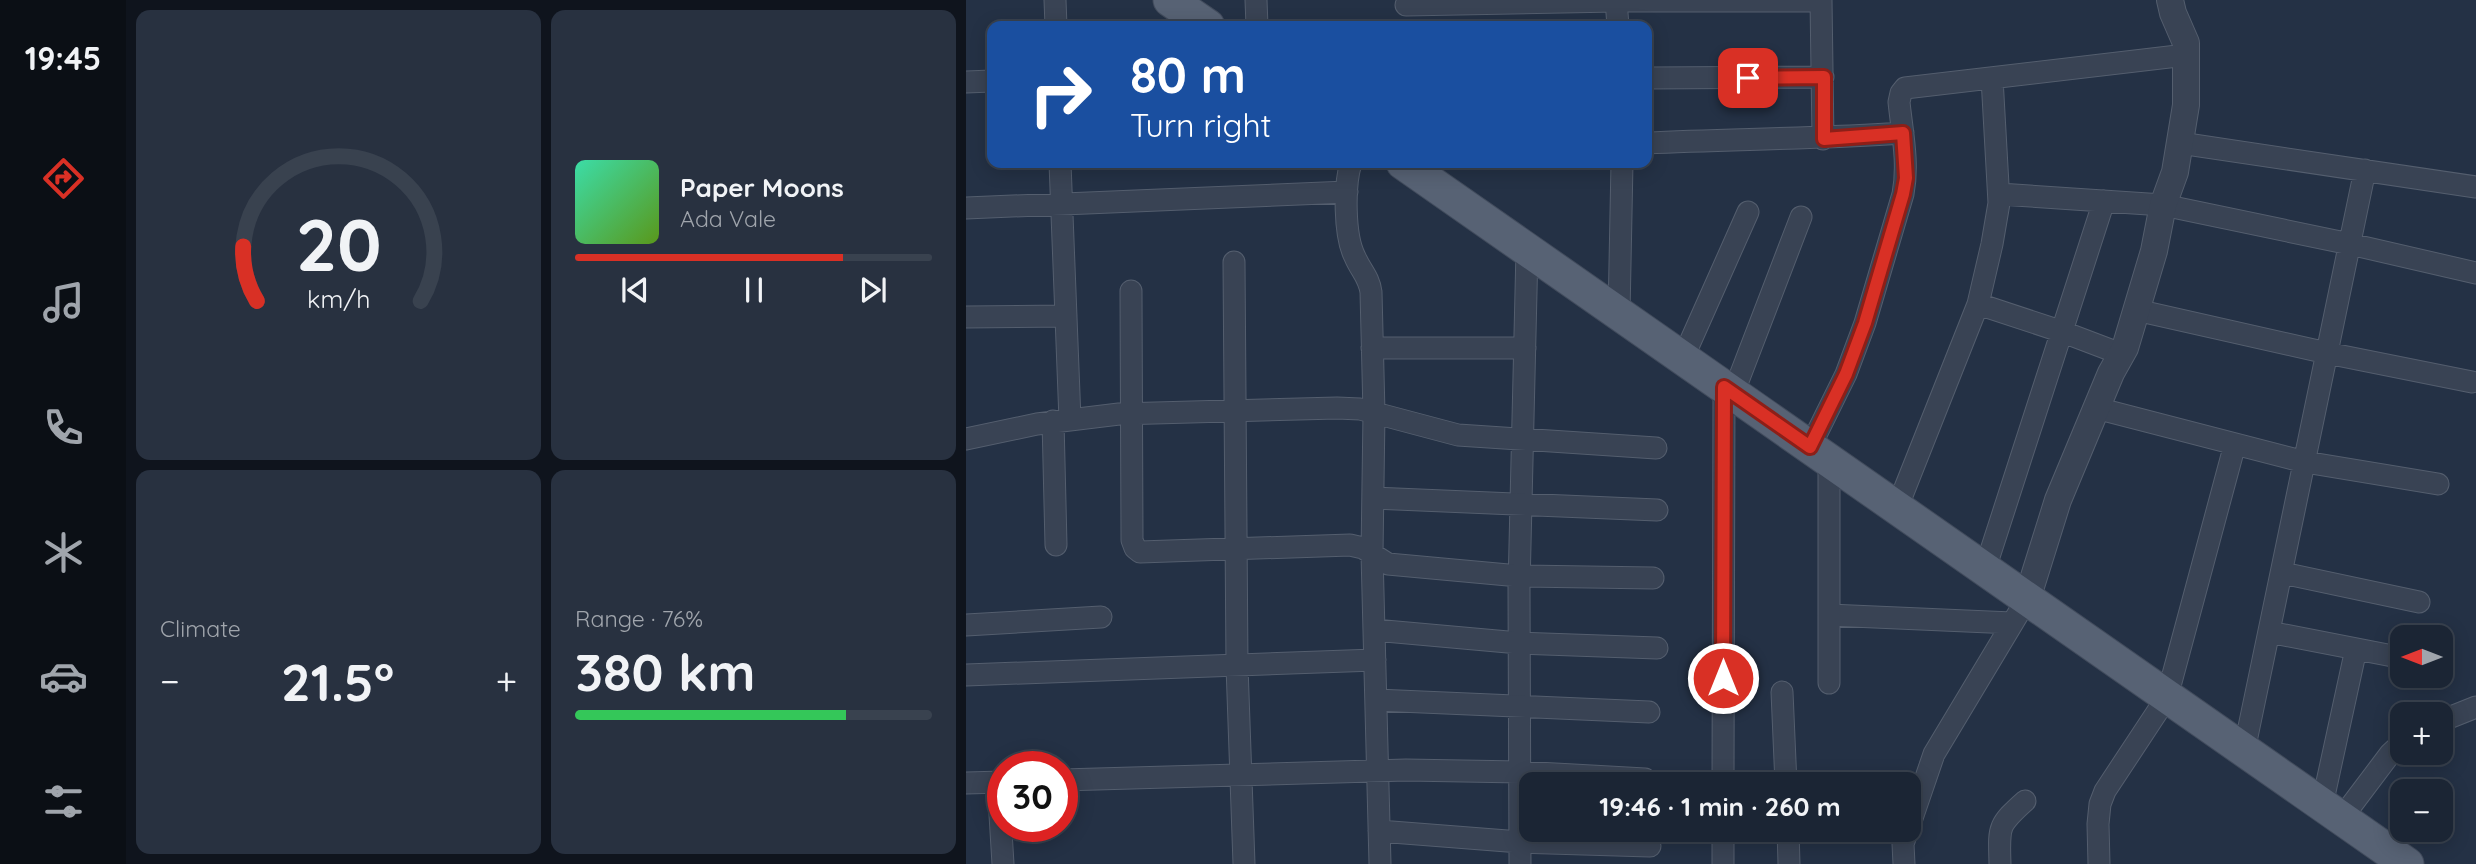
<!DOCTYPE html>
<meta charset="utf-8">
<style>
:root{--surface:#1b2534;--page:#283140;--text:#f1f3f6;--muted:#a0a5ac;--line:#39424f;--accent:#d93025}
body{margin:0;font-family:Quicksand,sans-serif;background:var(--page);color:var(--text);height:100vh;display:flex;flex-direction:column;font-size:26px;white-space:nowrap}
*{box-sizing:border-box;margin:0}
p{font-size:23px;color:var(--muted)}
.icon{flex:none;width:38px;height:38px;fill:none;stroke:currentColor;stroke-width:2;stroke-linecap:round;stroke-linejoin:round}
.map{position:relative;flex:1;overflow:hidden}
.details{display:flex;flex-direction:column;gap:10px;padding:10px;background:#0f141d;width:840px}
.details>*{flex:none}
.banner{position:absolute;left:21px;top:21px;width:665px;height:147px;border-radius:14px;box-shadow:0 4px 18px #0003,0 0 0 2px var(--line);background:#1a4fa0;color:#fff;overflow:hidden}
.needle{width:46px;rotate:270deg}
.controls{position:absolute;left:1424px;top:625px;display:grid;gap:14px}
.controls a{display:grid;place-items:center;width:63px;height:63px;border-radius:14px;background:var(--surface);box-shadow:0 4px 18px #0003,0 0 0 2px var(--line);font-size:35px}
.speed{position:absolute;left:21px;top:751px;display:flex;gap:14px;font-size:35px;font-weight:700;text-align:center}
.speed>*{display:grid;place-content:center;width:91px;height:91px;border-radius:50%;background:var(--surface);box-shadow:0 4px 18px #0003,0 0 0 2px var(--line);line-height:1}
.speed .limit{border:10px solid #d22;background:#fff;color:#111}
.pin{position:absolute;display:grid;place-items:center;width:60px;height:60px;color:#fff;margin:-30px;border-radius:14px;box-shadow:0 4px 10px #0006}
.me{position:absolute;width:77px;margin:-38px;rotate:0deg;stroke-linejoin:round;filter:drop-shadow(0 0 5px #0008)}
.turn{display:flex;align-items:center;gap:24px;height:147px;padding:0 28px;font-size:32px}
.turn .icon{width:91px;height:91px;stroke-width:2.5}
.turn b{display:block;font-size:49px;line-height:60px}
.big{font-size:52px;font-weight:800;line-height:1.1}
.details .card{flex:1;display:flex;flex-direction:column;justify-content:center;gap:10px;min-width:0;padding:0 24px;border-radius:14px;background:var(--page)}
.details .dial{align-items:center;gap:0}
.dial svg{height:182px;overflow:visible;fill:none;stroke:var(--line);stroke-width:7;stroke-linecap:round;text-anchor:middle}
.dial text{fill:var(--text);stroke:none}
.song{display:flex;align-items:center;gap:21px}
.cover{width:84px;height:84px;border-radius:10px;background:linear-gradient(135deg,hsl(160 70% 55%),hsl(90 70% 35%))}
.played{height:7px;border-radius:4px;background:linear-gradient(90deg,var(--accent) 75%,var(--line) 75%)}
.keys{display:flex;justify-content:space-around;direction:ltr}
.heat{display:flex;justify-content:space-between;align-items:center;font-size:38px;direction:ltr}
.charge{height:10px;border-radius:5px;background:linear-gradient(90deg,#34c759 76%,var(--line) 0)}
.details .tiles{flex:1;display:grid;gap:10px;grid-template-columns:repeat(2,1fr)}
.trip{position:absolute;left:553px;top:772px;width:402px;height:70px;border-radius:14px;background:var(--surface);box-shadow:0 4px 18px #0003,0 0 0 2px var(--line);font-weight:800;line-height:70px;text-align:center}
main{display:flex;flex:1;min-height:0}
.tabs{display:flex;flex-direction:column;width:126px;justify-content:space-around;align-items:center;background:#0b0f15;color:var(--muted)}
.tabs .icon{width:49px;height:49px}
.tabs .active{color:var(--accent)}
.tabs b{font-size:32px;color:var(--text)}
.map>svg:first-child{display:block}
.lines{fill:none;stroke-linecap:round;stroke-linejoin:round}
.minor-casing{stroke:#545e6e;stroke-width:23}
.tertiary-casing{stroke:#545e6e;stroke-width:28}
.primary-casing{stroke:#424c5d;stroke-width:35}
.minor{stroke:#394354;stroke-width:21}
.tertiary{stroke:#394354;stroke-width:26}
.primary{stroke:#576274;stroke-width:33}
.route-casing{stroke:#8d1f18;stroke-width:18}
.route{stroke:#d93025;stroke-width:12}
</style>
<main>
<nav class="tabs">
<b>19:45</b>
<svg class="icon active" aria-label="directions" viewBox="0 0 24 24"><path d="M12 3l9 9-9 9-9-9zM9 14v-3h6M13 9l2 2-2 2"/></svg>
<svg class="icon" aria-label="music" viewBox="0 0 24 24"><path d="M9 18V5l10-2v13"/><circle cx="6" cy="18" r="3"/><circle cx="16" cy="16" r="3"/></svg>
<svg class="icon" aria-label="phone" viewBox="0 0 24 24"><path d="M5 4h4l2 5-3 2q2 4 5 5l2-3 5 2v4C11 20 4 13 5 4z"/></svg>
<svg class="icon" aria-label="climate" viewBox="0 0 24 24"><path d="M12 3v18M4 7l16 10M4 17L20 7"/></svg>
<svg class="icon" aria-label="car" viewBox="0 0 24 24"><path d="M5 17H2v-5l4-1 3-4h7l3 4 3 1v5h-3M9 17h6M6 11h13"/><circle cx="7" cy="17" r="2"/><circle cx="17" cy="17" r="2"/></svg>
<svg class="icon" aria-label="filters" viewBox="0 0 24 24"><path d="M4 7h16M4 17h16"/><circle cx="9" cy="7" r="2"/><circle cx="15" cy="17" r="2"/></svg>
</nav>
<section class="details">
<div class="tiles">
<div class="card dial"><svg viewBox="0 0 100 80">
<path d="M14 69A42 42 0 1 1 86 69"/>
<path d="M14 69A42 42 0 0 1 8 45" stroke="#d93025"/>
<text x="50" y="56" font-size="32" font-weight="700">20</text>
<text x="50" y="72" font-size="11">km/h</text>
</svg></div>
<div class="card">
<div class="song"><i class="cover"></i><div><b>Paper Moons</b><p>Ada Vale</p></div></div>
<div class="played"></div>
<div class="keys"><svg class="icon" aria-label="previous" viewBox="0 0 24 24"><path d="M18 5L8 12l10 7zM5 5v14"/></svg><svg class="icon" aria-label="pause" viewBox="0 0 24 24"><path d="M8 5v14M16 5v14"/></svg><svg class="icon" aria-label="next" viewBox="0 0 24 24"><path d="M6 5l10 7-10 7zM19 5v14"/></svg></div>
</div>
<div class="card"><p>Climate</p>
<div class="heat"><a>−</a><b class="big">21.5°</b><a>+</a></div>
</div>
<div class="card"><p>Range · 76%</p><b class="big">380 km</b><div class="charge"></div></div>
</div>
</section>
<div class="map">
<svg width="1510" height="864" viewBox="0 0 1510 864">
<rect width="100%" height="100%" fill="#243145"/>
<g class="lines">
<!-- minor casing -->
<g class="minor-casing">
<path id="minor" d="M89,0l1,26
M290,0l1,26
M650,0l2,26
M855,0l2,139
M440,5l210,-4h205
M681,78l176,-1
M0,82l26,-1
M681,143c85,-4 170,-4 256,-10
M1214,143l296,44
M94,163l10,257
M385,163c-7,22 -7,73 4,94 6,14 14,20 16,35l3,121 -2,141 8,310
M1033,194l164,11 187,39 126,29
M0,208l381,-16
M268,262l3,404 7,198
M165,291l1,249 3,8 5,4 210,-7 13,3 25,16 131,12 134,2
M1012,304l85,28 58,22
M1170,310l191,43 145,29
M653,314l3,-151
M0,317l100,-1
M406,348h153
M717,358l65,-146
M767,394l68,-177
M1130,408l209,54 133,22
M87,421l3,124
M0,439l71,-15 82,-10 218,-6 23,1 98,26 198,13
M844,447l36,-73 19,-51 38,-129c6,-31 -1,-62 -4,-92l2,-9 4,-5 281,-33
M407,498l284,12
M931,508l81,-204 14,-60 7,-41 -7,-125
M1019,569l119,-368
M1316,573l137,29
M863,615l183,8
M0,625l135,-8
M408,630l145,13 138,5
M1303,632l134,26
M0,675l409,-15
M863,683v-222
M816,692l4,92
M410,700l273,12
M1475,721l35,-14
M1278,751l121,-581
M96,780l344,-10 114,2 125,7
M32,782l5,82
M0,783l37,-1
M757,784l1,-397
M1356,805l34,-156
M1375,819l49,-65 13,-12
M943,827l25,-73 93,-155
M822,830l1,34
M413,831l141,11 130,4
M554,864l-1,-277 8,-337
M757,864v-34
M938,864l-1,-20 5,-14
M1034,864c-1,-37 -3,-38 25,-63
M1133,864l-1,-40 2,-20 5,-13 62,-94 68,-253"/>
</g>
<!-- tertiary casing -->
<g class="tertiary-casing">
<path id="tertiary" d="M1061,599l31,-99 53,-127 14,-25 29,-97 9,-46 12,-33 11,-67v-62l-13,-30 -3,-13"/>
</g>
<!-- primary casing -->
<g class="primary-casing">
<path id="primary" d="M204,0l38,26
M437,163l1004,701"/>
</g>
<!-- minor -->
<use href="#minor" class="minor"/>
<!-- tertiary -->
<use href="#tertiary" class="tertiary"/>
<!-- primary -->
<use href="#primary" class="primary"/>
</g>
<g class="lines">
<!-- route casing -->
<g class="route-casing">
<path id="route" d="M757,678l1,-291 86,60 36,-73 19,-51 38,-129 3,-16 -3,-45 -79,6v-62l-76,1"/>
</g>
<!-- route -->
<use href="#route" class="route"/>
</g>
</svg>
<div class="controls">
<a><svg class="needle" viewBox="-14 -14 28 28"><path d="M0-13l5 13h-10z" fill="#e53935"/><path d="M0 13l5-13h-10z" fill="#a0a5ac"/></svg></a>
<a>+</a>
<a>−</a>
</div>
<div class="speed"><div class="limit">30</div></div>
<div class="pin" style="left:782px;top:78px;background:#d93025"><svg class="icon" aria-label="arrive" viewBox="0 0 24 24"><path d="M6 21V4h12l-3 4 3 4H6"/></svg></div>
<svg class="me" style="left:757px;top:678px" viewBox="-20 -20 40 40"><circle r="17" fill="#d93025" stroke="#fff" stroke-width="3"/><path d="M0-11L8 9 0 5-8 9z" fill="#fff"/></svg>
<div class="trip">19:46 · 1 min · 260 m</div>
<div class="banner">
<div class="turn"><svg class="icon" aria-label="right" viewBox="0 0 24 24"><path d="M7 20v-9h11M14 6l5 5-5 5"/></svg><div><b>80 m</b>Turn right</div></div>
</div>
</div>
</main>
